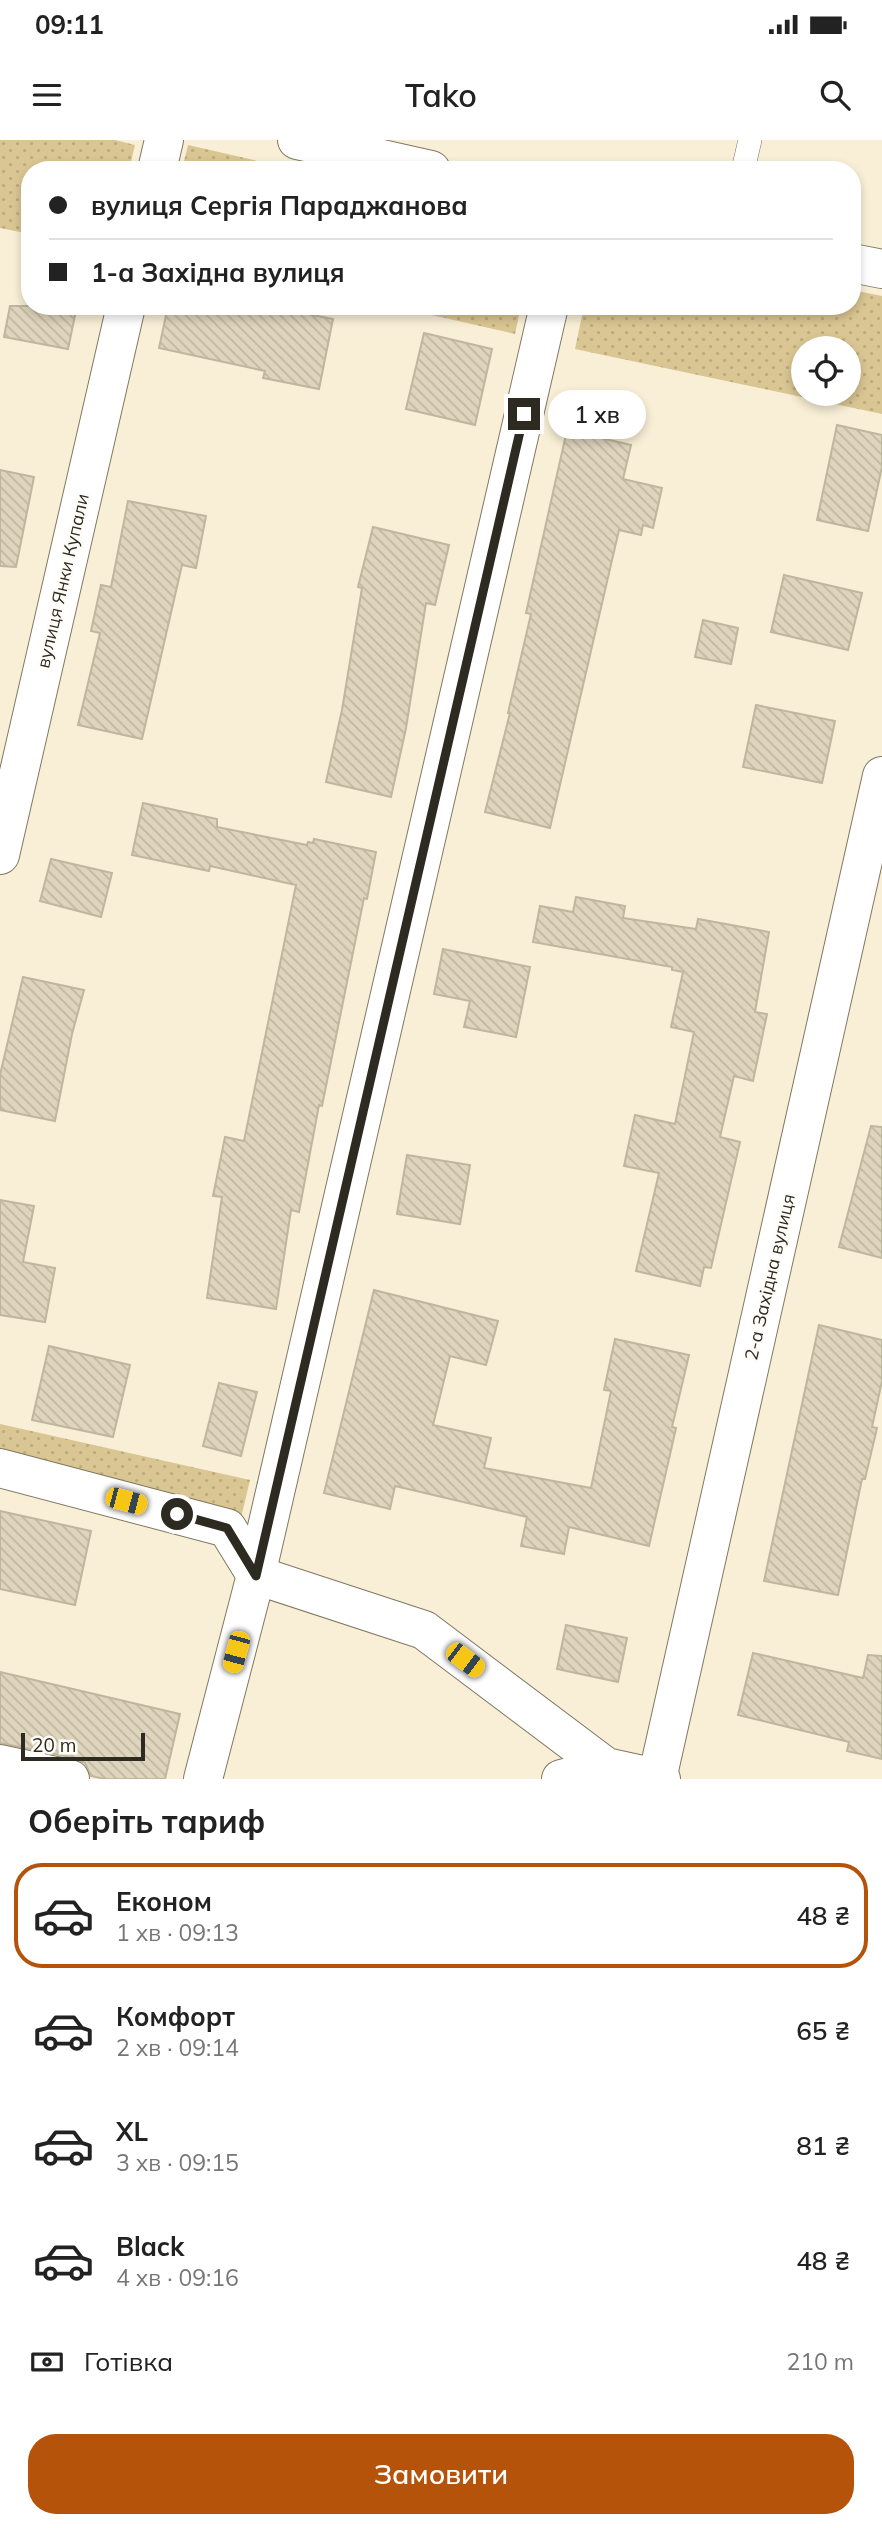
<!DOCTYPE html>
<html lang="uk">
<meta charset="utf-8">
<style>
:root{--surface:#fff;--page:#f2f2f2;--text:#222;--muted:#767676;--line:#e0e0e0;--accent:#b45309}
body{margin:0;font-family:Mulish,sans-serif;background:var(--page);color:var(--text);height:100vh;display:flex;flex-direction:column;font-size:26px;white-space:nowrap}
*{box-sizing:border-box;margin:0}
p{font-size:23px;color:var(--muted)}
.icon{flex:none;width:38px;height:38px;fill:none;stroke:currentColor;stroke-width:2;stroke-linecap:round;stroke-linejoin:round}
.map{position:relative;height:1639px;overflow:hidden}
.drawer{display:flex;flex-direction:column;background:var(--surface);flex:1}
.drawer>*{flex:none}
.guide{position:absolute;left:21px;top:21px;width:840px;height:154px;border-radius:28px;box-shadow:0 4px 10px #0003;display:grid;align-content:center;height:154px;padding:0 28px;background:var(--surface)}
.fabs{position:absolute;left:791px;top:196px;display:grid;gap:14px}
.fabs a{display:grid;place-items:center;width:70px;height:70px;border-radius:50%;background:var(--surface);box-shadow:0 4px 10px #0003;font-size:35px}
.scale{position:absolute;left:21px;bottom:18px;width:124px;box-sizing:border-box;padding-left:7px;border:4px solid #2d2a21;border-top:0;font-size:19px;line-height:24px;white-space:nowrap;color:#2d2a21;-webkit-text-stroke:5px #fefcf7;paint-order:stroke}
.end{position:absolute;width:32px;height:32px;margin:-16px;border:9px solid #2d2a21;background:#fff;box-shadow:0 0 0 4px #fff}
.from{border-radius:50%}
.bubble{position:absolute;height:49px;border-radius:24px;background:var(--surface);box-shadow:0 4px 10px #0003;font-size:23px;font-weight:600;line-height:49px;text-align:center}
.car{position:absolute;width:21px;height:42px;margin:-21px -10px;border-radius:9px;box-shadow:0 0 5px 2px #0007;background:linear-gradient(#f5c518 24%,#345 0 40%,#f5c518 0 76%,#345 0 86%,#f5c518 0)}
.guide b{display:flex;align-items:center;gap:24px;height:66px;font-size:26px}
.guide b+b{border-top:2px solid var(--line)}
.guide i{width:18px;height:18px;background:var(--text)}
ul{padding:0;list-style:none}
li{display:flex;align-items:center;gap:21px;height:105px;margin:0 14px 10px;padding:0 14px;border:4px solid transparent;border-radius:28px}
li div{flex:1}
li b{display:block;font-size:26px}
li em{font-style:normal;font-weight:600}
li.current{border-color:var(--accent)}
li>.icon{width:63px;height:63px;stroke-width:1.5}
h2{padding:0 28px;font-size:32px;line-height:84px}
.pay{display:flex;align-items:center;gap:18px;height:77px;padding:0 28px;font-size:26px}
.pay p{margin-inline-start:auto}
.button{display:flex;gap:14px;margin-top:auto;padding:14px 28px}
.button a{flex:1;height:80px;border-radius:28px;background:var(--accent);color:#fff;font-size:28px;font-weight:600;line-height:80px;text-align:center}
.status{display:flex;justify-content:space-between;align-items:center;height:49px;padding:0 35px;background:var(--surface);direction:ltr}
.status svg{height:19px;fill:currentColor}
header{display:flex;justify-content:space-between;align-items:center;height:91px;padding:0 28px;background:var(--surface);font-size:32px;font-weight:600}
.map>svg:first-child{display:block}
</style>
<div class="status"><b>09:11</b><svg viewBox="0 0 49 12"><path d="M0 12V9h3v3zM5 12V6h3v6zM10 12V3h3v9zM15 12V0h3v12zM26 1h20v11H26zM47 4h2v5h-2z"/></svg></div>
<header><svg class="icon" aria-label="menu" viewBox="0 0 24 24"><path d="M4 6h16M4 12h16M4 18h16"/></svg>Tako<svg class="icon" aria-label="search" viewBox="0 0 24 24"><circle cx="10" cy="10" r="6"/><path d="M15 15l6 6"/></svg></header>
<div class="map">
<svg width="882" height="1639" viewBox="0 0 882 1639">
<defs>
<pattern id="grass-dots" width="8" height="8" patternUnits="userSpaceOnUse" patternTransform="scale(1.75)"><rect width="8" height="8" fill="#dac692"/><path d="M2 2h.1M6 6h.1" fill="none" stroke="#bbaa7e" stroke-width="1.8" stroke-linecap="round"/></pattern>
<pattern id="building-back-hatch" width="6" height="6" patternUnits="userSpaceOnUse" patternTransform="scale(1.75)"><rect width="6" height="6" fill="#dfd5bd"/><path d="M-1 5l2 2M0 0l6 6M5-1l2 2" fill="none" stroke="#c0b7a2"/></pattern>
</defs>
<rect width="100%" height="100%" fill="#f8efd6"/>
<g fill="url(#grass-dots)" fill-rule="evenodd">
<path d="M0 0H115L135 5 129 30H30V94L0 88Z"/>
<path d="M188 5 297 30H182Z"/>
<path d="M852 150 882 156V274L575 209 584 166H852ZM803 208H849V254H803Z"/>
<path d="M392 166H521L515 194Z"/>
<path d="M0 1284 250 1340 240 1382 0 1320Z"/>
</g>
<g fill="url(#building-back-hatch)" stroke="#bfb69e" stroke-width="2">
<path d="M10 166H77L68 209 4 197Z"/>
<path d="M168 166H267L333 179 319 249 263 238 265 231 159 208Z"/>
<path d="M424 193 492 209 475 285 406 269Z"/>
<path d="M837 285 882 295V327L868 391 817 380Z"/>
<path d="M567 290 631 305 623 339 662 348 653 388 643 385 641 395 619 390 550 688 485 672 510 573H508L531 474 526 473Z"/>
<path d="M0 330 34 337 16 427 0 426Z"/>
<path d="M128 361 206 376 196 428 182 425 142 599 78 585 100 493 91 491 101 445 111 447Z"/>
<path d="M373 387 449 405 435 465 426 463 406 588 391 657 326 642 342 570 362 448 358 447Z"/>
<path d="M784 435 862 453 848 510 771 492Z"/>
<path d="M703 480 738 488 731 524 695 517Z"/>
<path d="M756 565 835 581 822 643 743 627Z"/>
<path d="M143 663 217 679V687L307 705 308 702 313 703 314 699 376 712 367 759 364 758 322 966 319 965 299 1072 291 1070 276 1169 207 1158 222 1057 213 1056 225 997 244 1001 296 745 210 726 209 731 132 715Z"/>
<path d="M51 719 112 733 101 777 40 761Z"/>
<path d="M576 757 625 766 623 778 696 789 698 779 769 792 755 872 767 874 753 941 734 936 720 997 740 1002 711 1128 704 1127 700 1146 636 1131 659 1033 624 1026 635 975 675 984 694 892 671 887 683 832 672 830V827L533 802 540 766 573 772Z"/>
<path d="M443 809 530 827 516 897 464 887 470 861 434 854Z"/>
<path d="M23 837 84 850 72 894 55 981 0 970V935Z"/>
<path d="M871 986 882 987V1118L839 1107Z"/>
<path d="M407 1015 470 1025 460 1084 397 1074Z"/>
<path d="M0 1060 34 1066 23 1122 55 1128 45 1182 0 1175Z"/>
<path d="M374 1150 498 1181 486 1225 450 1216 433 1285 491 1298 484 1328 591 1348 611 1251 604 1250 615 1199 689 1215 672 1287 676 1288 669 1319 649 1406 569 1387 564 1414 521 1406 527 1377 395 1346 390 1369 324 1353Z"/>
<path d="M819 1185 882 1200V1241L872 1287 877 1288 865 1339H862L838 1455 764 1441Z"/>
<path d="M49 1206 130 1225 113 1297 32 1280Z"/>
<path d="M219 1243 257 1252 241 1316 203 1306Z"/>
<path d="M0 1371 91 1391 75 1465 0 1449Z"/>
<path d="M566 1485 627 1498 618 1542 557 1529Z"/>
<path d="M753 1513 863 1538 868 1515 882 1516V1619L847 1611 849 1602 738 1575Z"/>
<path d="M0 1532 180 1574 165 1639H105L91 1636 85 1623 75 1618 0 1603Z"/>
</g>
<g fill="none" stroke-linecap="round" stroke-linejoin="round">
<g stroke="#807862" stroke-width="24">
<path id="lane" d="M743 30 750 0"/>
</g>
<g stroke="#807862" stroke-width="40">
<g id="street">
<path d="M297 0 431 30"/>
<path d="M157 30 164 0"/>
<path d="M852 123 882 129"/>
<path d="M0 715 126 166"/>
<path d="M0 1328 227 1388 256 1435 424 1490 606 1627 661 1639"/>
<path d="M0 1624 70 1639"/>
<path d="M203 1639 256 1435 549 166"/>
<path d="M561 1639 606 1627"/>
<path d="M657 1639 882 636"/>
</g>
</g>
<use href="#lane" stroke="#fff" stroke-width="23"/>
<use href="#street" stroke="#fff" stroke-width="38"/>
</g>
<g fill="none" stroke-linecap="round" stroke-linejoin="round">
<path stroke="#2d2a21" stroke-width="9" d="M177 1374 227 1388 256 1436 524 274"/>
</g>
<g text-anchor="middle" stroke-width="5" stroke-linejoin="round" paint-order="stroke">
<g font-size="18" fill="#2d2a21" stroke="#fefcf7">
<text transform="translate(63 441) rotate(-77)" y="6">вулиця Янки Купали</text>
<text transform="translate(770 1137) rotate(-77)" y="6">2-а Західна вулиця</text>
</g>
</g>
</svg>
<div class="fabs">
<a><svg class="icon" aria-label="locate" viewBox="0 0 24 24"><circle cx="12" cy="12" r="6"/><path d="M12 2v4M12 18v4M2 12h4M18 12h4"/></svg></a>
</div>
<div class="scale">20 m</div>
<i class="end from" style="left:177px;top:1374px"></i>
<i class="end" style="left:524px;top:274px"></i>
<div class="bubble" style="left:548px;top:250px;width:98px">1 хв</div>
<i class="car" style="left:126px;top:1361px;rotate:105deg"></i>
<i class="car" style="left:236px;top:1512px;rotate:195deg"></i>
<i class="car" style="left:465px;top:1520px;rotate:127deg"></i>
<div class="guide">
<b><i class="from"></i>вулиця Сергія Параджанова</b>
<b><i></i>1-а Західна вулиця</b>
</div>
</div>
<section class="drawer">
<h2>Оберіть тариф</h2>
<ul>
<li class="current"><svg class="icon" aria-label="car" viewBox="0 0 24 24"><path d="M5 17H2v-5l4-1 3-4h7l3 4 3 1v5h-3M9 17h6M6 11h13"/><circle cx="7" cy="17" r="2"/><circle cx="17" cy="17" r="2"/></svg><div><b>Економ</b><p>1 хв · 09:13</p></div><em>48 ₴</em></li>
<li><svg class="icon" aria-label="car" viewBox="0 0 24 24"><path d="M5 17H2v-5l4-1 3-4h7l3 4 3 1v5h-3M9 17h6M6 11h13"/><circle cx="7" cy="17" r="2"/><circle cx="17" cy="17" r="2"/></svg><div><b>Комфорт</b><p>2 хв · 09:14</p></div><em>65 ₴</em></li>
<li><svg class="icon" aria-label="car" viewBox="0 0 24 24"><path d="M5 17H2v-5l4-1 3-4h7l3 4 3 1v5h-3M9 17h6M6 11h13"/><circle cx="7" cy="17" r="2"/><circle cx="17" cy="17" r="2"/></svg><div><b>XL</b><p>3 хв · 09:15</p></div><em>81 ₴</em></li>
<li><svg class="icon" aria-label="car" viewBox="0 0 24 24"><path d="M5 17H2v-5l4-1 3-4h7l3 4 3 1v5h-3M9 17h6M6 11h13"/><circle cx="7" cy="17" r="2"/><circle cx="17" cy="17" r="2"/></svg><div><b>Black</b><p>4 хв · 09:16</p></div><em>48 ₴</em></li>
</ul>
<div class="pay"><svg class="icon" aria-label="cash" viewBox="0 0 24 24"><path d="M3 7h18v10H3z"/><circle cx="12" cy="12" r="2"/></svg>Готівка<p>210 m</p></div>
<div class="button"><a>Замовити</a></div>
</section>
